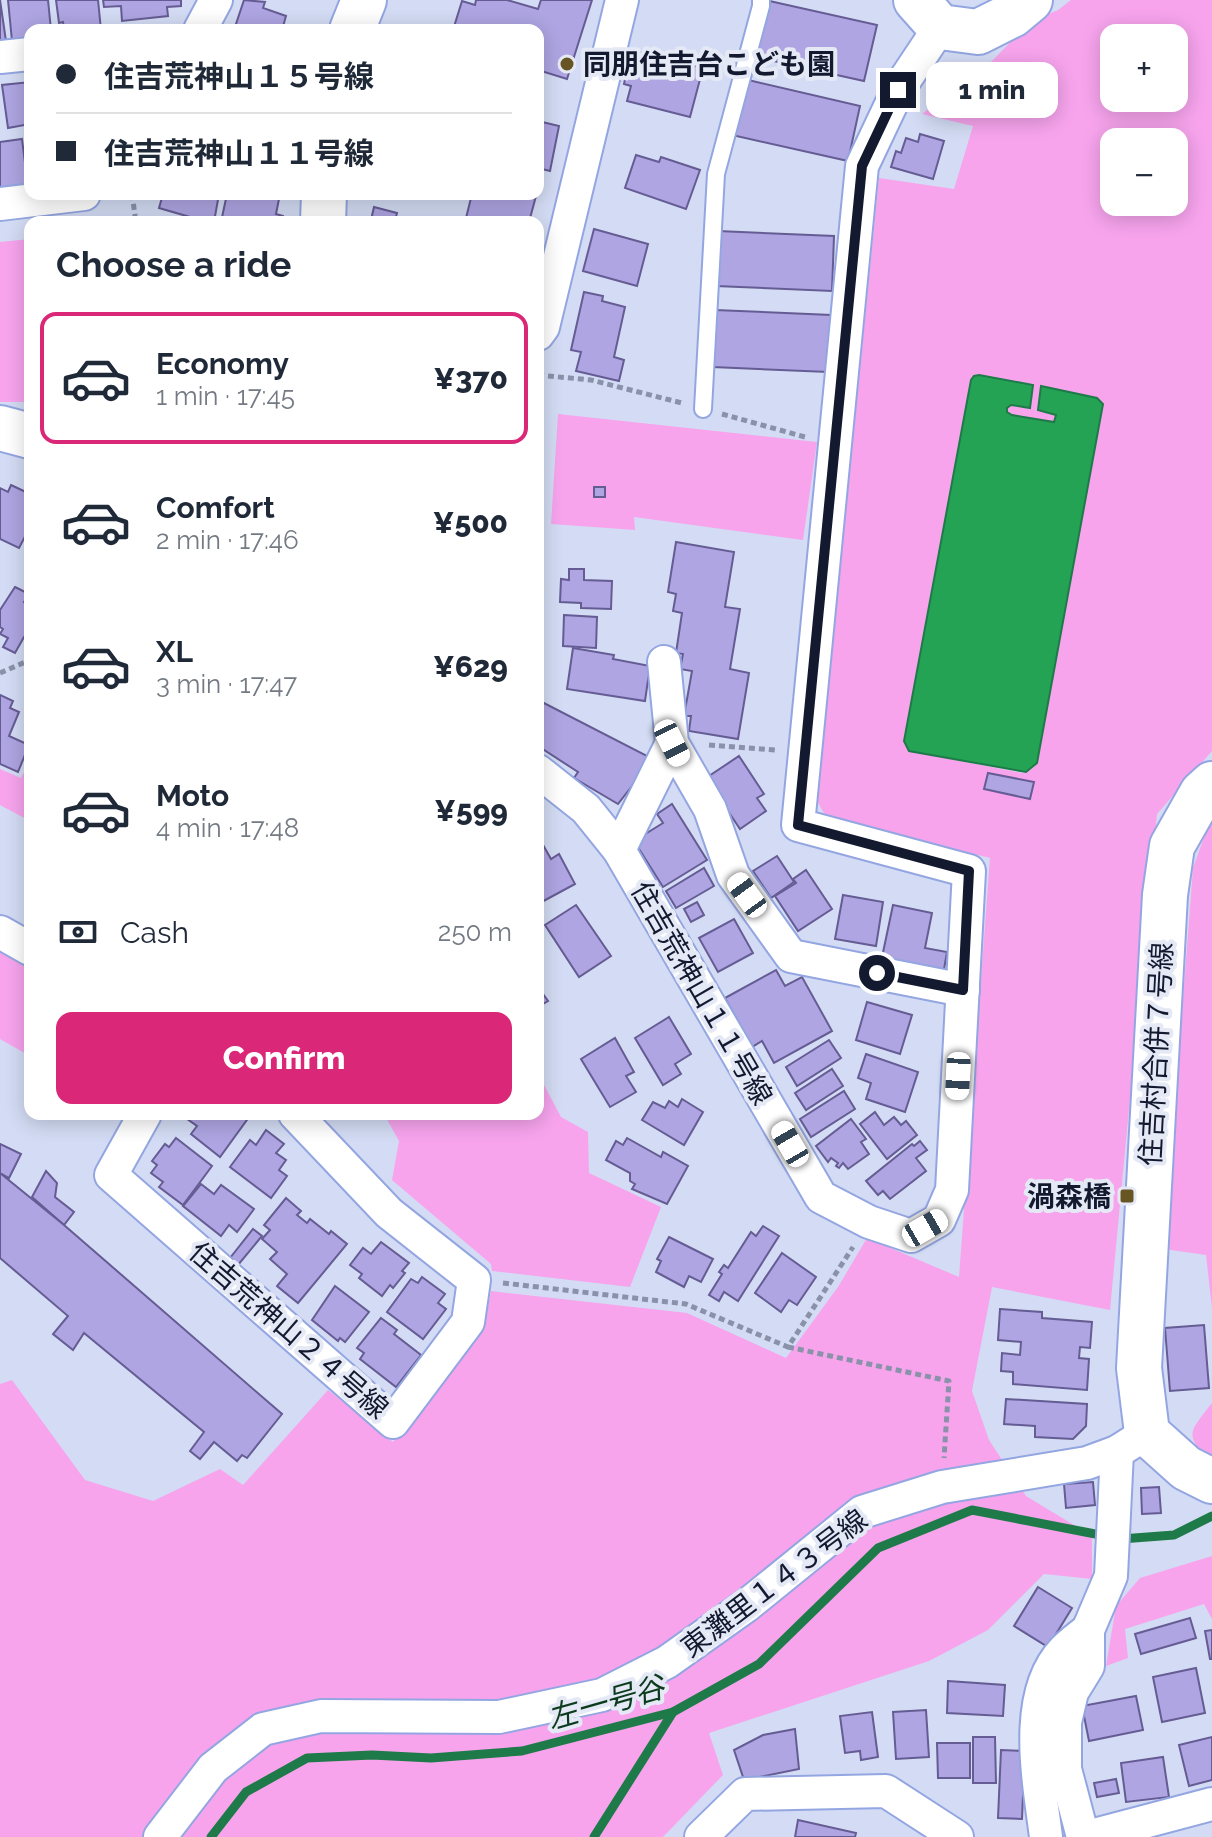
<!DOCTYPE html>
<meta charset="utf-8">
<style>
:root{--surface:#fff;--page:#f6f6f7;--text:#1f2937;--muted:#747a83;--line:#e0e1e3;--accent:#db2777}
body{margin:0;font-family:Raleway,"Noto Sans JP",sans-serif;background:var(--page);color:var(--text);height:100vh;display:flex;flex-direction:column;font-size:30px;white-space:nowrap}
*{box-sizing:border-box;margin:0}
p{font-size:26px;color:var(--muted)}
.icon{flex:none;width:44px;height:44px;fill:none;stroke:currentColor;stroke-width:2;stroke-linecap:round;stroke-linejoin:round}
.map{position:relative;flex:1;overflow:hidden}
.details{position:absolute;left:24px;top:216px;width:520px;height:904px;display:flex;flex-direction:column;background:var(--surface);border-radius:16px;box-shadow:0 4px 20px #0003}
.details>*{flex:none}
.hud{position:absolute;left:24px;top:24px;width:520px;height:176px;border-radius:16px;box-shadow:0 4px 20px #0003;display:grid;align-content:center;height:176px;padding:0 32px;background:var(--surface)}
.controls{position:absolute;left:1100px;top:24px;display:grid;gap:16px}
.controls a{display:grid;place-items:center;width:88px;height:88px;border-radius:16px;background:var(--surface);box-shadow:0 4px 20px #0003;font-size:40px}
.end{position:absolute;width:36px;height:36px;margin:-18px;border:10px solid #13192f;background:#fff;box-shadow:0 0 0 4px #fff}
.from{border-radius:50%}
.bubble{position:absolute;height:56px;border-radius:16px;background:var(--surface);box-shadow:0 4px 20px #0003;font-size:26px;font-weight:800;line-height:56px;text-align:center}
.car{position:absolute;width:24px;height:48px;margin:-24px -12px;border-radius:10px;box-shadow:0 0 6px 2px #0007;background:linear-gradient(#fff 24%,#345 0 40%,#fff 0 76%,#345 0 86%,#fff 0)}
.hud b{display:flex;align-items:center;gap:28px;height:76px;font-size:30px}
.hud b+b{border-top:2px solid var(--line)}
.hud i{width:20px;height:20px;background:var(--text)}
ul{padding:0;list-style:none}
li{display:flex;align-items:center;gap:24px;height:132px;margin:0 16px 12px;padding:0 16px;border:4px solid transparent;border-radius:16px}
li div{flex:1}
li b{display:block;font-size:30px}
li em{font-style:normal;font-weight:800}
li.active{border-color:var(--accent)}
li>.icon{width:72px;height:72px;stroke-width:1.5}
h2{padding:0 32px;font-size:36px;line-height:96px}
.pay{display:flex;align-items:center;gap:20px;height:88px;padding:0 32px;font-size:30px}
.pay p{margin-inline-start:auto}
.cta{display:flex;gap:16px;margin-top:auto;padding:16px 32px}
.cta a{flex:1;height:92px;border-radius:16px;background:var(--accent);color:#fff;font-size:32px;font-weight:800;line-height:92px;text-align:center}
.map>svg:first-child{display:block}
</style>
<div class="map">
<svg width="1212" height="1837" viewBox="0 0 1212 1837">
<rect width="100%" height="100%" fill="#d3dcf4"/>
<g fill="#f7a4ed" fill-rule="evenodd">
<path d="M1071 0H1212V751L1157 814 1110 1310 992 1287 972 1391 989 1440 1026 1496 1092 1536V1579L1044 1574 988 1630 929 1661 709 1733 723 1775 663 1837H0V1384L12 1380 85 1480 153 1501 220 1469 243 1485 328 1390 393 1442 484 1327 491 1291 687 1313 786 1358 838 1287 867 1238 959 1277 990 858 826 817 817 801 879 178 954 189 973 126 922 114 990 63 1030 22 1058 10ZM1114 38H1174V98H1114ZM1114 142H1174V202H1114ZM971 380 1011 405 1007 408V412L1012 415 1049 423 1054 422 1057 415 1050 412 1103 404 1037 763 1033 768 1022 773 909 751 904 741Z"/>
<path d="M30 239V402H0V242Z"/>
<path d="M558 414 817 442 803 540 634 517 635 530 551 524Z"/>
<path d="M30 760V821L0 805V769L21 778Z"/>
<path d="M1212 824V1308L1206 1255 1164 1249 1193 868 1207 829Z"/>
<path d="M0 951 30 968V1056L0 1039Z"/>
<path d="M538 1079 542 1081 561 1117 588 1132 589 1173 661 1207 630 1287 492 1271 491 1264 392 1180 399 1141 384 1114H538Z"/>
<path d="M1212 1403V1466C1186 1433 1186 1436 1212 1403Z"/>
<path d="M1212 1556V1619L1204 1604 1125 1629 1128 1658 1106 1666 1116 1606 1140 1578Z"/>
</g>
<path fill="#24a354" stroke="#1f7a49" stroke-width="2" d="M979 375 1033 385 1030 408 1011 405 1007 408V412L1012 415 1054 422 1056 415 1038 410 1041 386 1097 398 1103 404 1037 763 1026 772 909 751 904 741 971 380 974 376Z"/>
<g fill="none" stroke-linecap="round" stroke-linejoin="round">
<g stroke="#1f7a49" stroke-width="9">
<path d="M211 1837 246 1792 307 1758 372 1755 431 1758 522 1751 673 1712 759 1664 878 1548 972 1510 1121 1539 1174 1535 1212 1516"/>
<path d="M594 1837 673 1712"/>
</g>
</g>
<g fill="#aea5e2" stroke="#665c94" stroke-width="2">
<path d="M0 0 6 41 0 42Z"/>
<path d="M8 0H48L51 30H30V39L12 41Z"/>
<path d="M56 0H98L101 30H64L63 22 59 23Z"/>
<path d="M103 0H181V6L167 7 168 16 122 21 121 6 104 7Z"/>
<path d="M244 0 265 2 263 8 286 16 282 30H234Z"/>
<path d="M476 0H507L538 9 541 0H592L567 79 538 70V30H453L462 1 475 5Z"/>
<path d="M765 0 877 25 864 81 751 56Z"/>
<path d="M639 52 703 68 690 117 627 101 631 86 624 84 628 65 635 67Z"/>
<path d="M744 79 860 106 848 161 732 135Z"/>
<path d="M30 82V124L8 128 2 85Z"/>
<path d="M538 121 559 126 550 171 538 168Z"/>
<path d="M920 134 944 141 933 179 891 167 896 151 901 153 906 138 918 142Z"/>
<path d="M22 139 28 187 0 191V142Z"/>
<path d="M636 155 659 162 661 157 700 170 686 209 625 188Z"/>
<path d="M163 194H219L214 222H189L190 217 159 208Z"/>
<path d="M227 194H280L276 214 283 216 282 222H221Z"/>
<path d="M472 194H526L536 196 529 222H465Z"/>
<path d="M374 207 397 213 395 221 398 222H364L365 219 371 220Z"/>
<path d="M594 229 648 244 637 286 583 271Z"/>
<path d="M718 231 834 236 832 291 716 286Z"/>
<path d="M584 292 603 296 602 301 625 307 614 357 624 360 619 381 576 371 581 352 571 350Z"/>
<path d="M715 310 831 315 828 372 713 367Z"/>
<path d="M11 485 30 494V527L19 548 0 539V488L8 492Z"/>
<rect x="594" y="487" width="11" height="10"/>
<path d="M676 542 734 552 725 607 740 609 730 669 749 673 738 739 689 731 691 716H684L692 671 680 669 683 654 676 653 682 613 673 611 676 594 668 592Z"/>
<path d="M569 569H584V580L612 581 611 609 581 608V603L560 602 561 579 569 580Z"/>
<path d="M15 587 29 594 24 602 30 605V639L24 637 15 653 3 647 8 638 0 634 3 629 0 627V610Z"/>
<path d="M564 615 597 617 596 648 563 646Z"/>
<path d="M573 648 614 655 613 659 650 666 645 701 567 689Z"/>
<path d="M0 695 13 701 10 708 19 712 9 736 29 745 18 772 0 764Z"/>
<path d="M538 700 653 759 618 804 574 778 578 772 538 746Z"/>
<path d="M739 756 764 794 757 798 766 811 740 829 706 778Z"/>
<path d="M988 773 1034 782 1030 799 984 789Z"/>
<path d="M672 804 707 860 663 887 634 841 663 823 657 814Z"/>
<path d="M538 836 551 859 559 854 575 884 538 904Z"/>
<path d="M777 856 794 882 771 898 753 871Z"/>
<path d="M704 868 714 886 676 908 666 891Z"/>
<path d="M806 870 832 909 798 931 775 896 796 883 793 879Z"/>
<path d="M843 895 883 902 876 946 835 939Z"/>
<path d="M697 902 704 915 691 922 684 909Z"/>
<path d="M576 905 611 956 579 977 545 925Z"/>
<path d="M893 905 932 913 925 948 947 952 943 975 881 962Z"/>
<path d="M734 919 753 953 718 972 699 938Z"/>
<path d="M776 970 785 986 802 977 832 1031 774 1063 762 1041 752 1047 725 998Z"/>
<path d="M538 987 548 1001 538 1007Z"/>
<path d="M867 1002 912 1015 900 1054 856 1040Z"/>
<path d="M669 1017 691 1054 675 1064 681 1074 663 1085 635 1038Z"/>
<path d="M615 1038 634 1072 626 1076 636 1092 610 1107 581 1059Z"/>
<path d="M829 1040 841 1058 797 1086 786 1067Z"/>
<path d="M866 1054 918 1072 905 1112 866 1099 871 1083 858 1078Z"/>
<path d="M832 1069 843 1086 806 1110 795 1093Z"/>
<path d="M844 1091 855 1109 811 1137 800 1119Z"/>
<path d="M682 1099 703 1112 684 1145 642 1120 653 1102 665 1108 669 1101 678 1107Z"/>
<path d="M875 1112 884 1125 894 1117 901 1125 906 1121 917 1135 887 1159 860 1124Z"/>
<path d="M185 1114H246L249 1117 220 1157 191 1134 197 1126 183 1116Z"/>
<path d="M851 1119 866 1139 861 1142 869 1154 848 1169 843 1163 839 1168 836 1166 838 1163 831 1158 828 1162 816 1146Z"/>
<path d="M266 1130 284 1144 276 1153 286 1160 279 1170 287 1176 271 1198 230 1167 250 1140 256 1145Z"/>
<path d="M176 1138 212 1166 183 1205 159 1187 163 1182 151 1173 157 1165 152 1161 165 1144 169 1147Z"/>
<path d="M627 1138 661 1157 663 1152 688 1166 667 1204 632 1189 635 1184 630 1181V1173L606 1160 616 1141 623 1145Z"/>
<path d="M920 1141 927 1150 916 1158 926 1171 890 1199 883 1191 878 1195 866 1181 912 1144 914 1146Z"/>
<path d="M0 1144 21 1154 9 1178 0 1173Z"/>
<path d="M46 1171 57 1183 55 1197 74 1212 64 1225 32 1197Z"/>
<path d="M0 1173 64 1225 282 1414 247 1458 242 1455 237 1461 214 1442 200 1459 190 1451 204 1432 84 1333 73 1350 53 1334 68 1316 0 1258Z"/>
<path d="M201 1184 214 1194 221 1185 254 1209 237 1232 229 1225 221 1236 183 1206Z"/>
<path d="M286 1198 301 1211 297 1215 307 1223 310 1219 329 1234 331 1231 347 1244 298 1303 277 1286 287 1274 270 1259 277 1252 262 1239 270 1230 264 1225Z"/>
<path d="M763 1226 779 1236 738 1301 724 1292 719 1301 709 1295 722 1274 719 1272 724 1265 728 1268 751 1232 756 1236Z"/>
<path d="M253 1229 262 1236 238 1265 230 1258Z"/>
<path d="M669 1237 713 1259 701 1282 689 1276 684 1287 656 1272 661 1261 657 1259Z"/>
<path d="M381 1242 409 1263 402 1271 405 1273 393 1288 390 1285 382 1296 359 1278 362 1274 350 1265 363 1248 371 1254Z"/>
<path d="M782 1253 816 1277 797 1305 789 1300 781 1312 755 1293Z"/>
<path d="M422 1277 445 1294 438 1303 446 1309 423 1339 387 1312 411 1279 418 1283Z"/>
<path d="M335 1286 369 1312 345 1342 340 1338 338 1341 312 1320Z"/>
<path d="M1000 1309 1042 1312V1318L1092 1322 1090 1348 1080 1347 1079 1358 1089 1359 1087 1390 1013 1384V1372L1001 1371 1002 1353 1020 1355 1021 1342 998 1340Z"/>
<path d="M381 1318 397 1330 394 1334 421 1355 396 1387 360 1359 364 1353 357 1348Z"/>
<path d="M1204 1325 1209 1388 1170 1391 1165 1328Z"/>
<path d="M1006 1399 1087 1404 1086 1426 1073 1439 1035 1437V1426L1004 1424Z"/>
<path d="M1093 1482 1095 1505 1066 1508 1064 1484Z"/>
<path d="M1159 1487 1161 1513 1142 1514 1141 1488Z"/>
<path d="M1038 1587 1072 1608 1048 1647 1014 1626Z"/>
<path d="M1190 1618 1196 1638 1141 1654 1135 1634Z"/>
<path d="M1212 1630V1659H1210L1205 1631Z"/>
<path d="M1196 1668 1205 1713 1162 1722 1153 1677Z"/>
<path d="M948 1681 1005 1685 1003 1716 947 1713Z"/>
<path d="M1136 1696 1143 1730 1089 1741 1082 1706Z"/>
<path d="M926 1710 929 1757 896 1759 893 1712Z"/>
<path d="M872 1712 878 1757 861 1760 860 1751 845 1753 840 1716Z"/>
<path d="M795 1729 799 1769 744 1780 734 1750 763 1735Z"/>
<path d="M973 1737H995L996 1783H973Z"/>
<path d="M1212 1737V1780L1189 1786 1179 1745Z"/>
<path d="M937 1743H970V1778H938Z"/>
<path d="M1001 1750 1025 1751 1022 1819 998 1818Z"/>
<path d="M1163 1757 1169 1797 1126 1802 1121 1763Z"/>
<path d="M1116 1779 1119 1793 1097 1797 1094 1783Z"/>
<path d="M798 1820 856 1833 855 1837H795Z"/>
</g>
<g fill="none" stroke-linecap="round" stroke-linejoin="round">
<g stroke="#94a6e1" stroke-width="20">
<path id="lane" d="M703 409 716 174 761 6V0"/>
</g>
<g stroke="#94a6e1" stroke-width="36">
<g id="street">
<path d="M200 30 216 0"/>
<path d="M0 57 30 54"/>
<path d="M0 204 84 194"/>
<path d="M538 334 543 327 622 0"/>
<path d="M664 662 672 743 710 809 733 875 791 956 963 990"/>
<path d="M538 771 586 809 619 850 821 1197 869 1222 911 1236 939 1220 952 1190 969 871 798 825 862 166 898 90 940 27"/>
<path d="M619 850 672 743"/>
<path d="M0 932 30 949"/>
<path d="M145 1114 111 1175 393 1422 468 1322 474 1280 389 1213 295 1114"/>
<path d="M160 1837 213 1768 263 1729 321 1716 499 1717 602 1695 667 1662 746 1606 862 1512 942 1487 1087 1463 1117 1452 1147 1433"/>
<path d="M701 1837 745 1794 886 1791 957 1837"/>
<path d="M1046 1837C1039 1781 1021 1695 1064 1650 1072 1642 1080 1636 1088 1630"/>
<path d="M1083 1837 1065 1769V1722L1072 1692 1088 1666V1630L1111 1576 1117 1452"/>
<path d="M1087 1837 1212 1804"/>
</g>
</g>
<g stroke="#94a6e1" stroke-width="48">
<g id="secondary">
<path d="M916 0 940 27 978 32 1012 15 1030 0"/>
<path d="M352 30 364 0"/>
<path d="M323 222 324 194"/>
<path d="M0 428 30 436"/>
<path d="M1212 784 1202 793 1172 846 1165 895 1139 1368 1147 1433 1186 1468 1212 1481"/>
</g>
</g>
<g stroke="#8a92a9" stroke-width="5" stroke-dasharray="6 4" stroke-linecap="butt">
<path d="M132 194 135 215 134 222"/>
<path d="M538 375 591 380 682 403"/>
<path d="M722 414 805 437"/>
<path d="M0 673 30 660"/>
<path d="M709 745 775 750"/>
<path d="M503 1283 686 1304 788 1347 853 1247"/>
<path d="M788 1347 949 1381 944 1458"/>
</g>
<use href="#lane" stroke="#fff" stroke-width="16"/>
<use href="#street" stroke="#fff" stroke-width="32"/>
<use href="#secondary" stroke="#fff" stroke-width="44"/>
</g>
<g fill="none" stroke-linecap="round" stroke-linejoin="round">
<path stroke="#13192f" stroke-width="10" d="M877 973 963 990 969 871 798 825 862 166 898 90"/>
</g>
<g fill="#675624" stroke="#e5e9f6" stroke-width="3">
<circle cx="567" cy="64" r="8"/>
<rect x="1119" y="1188" width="16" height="16" rx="4"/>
</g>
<g text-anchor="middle" stroke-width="8" stroke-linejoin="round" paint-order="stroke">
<g font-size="28" font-weight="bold" fill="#13192f" stroke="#e5e9f6" text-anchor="start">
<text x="583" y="74">同朋住吉台こども園</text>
<text x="1111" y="1206" text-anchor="end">渦森橋</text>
</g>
<g font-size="28" fill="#13192f" stroke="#e5e9f6">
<text transform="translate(702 993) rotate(60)" y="10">住吉荒神山１１号線</text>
<text transform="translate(1156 1054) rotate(-87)" y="10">住吉村合併７号線</text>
<text transform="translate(289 1330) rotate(41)" y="10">住吉荒神山２４号線</text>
<text transform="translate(774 1583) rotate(-37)" y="10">東灘里１４３号線</text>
</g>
<g font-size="30" font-style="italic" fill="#0b3b1c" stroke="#e5e9f6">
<text transform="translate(606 1703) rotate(-16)" y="10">左一号谷</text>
</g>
</g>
</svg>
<div class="controls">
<a>+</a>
<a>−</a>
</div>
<i class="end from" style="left:877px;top:973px"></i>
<i class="end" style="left:898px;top:90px"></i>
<div class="bubble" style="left:926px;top:62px;width:132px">1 min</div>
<i class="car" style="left:672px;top:743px;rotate:154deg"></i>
<i class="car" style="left:747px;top:895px;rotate:324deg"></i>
<i class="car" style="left:958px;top:1076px;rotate:183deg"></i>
<i class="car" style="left:790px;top:1144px;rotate:330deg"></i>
<i class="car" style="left:925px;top:1228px;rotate:60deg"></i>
<div class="hud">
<b><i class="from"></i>住吉荒神山１５号線</b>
<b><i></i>住吉荒神山１１号線</b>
</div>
<section class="details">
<h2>Choose a ride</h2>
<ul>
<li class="active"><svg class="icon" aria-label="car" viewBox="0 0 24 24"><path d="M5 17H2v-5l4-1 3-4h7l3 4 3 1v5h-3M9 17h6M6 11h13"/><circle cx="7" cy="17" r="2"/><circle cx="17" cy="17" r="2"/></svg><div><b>Economy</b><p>1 min · 17:45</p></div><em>¥370</em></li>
<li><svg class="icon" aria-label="car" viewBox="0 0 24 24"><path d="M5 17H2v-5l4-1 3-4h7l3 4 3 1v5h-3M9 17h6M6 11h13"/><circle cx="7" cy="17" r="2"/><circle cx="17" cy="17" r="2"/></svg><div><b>Comfort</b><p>2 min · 17:46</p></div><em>¥500</em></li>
<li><svg class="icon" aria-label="car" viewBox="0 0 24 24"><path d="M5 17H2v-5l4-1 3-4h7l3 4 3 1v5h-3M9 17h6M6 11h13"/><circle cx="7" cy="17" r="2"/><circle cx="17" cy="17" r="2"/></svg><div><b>XL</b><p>3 min · 17:47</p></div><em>¥629</em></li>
<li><svg class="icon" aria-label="car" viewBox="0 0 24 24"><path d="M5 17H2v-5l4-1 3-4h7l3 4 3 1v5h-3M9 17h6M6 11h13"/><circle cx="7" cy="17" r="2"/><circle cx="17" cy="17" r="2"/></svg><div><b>Moto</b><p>4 min · 17:48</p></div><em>¥599</em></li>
</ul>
<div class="pay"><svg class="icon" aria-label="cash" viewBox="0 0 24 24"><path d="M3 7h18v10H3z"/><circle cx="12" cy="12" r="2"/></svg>Cash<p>250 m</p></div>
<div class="cta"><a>Confirm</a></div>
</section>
</div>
